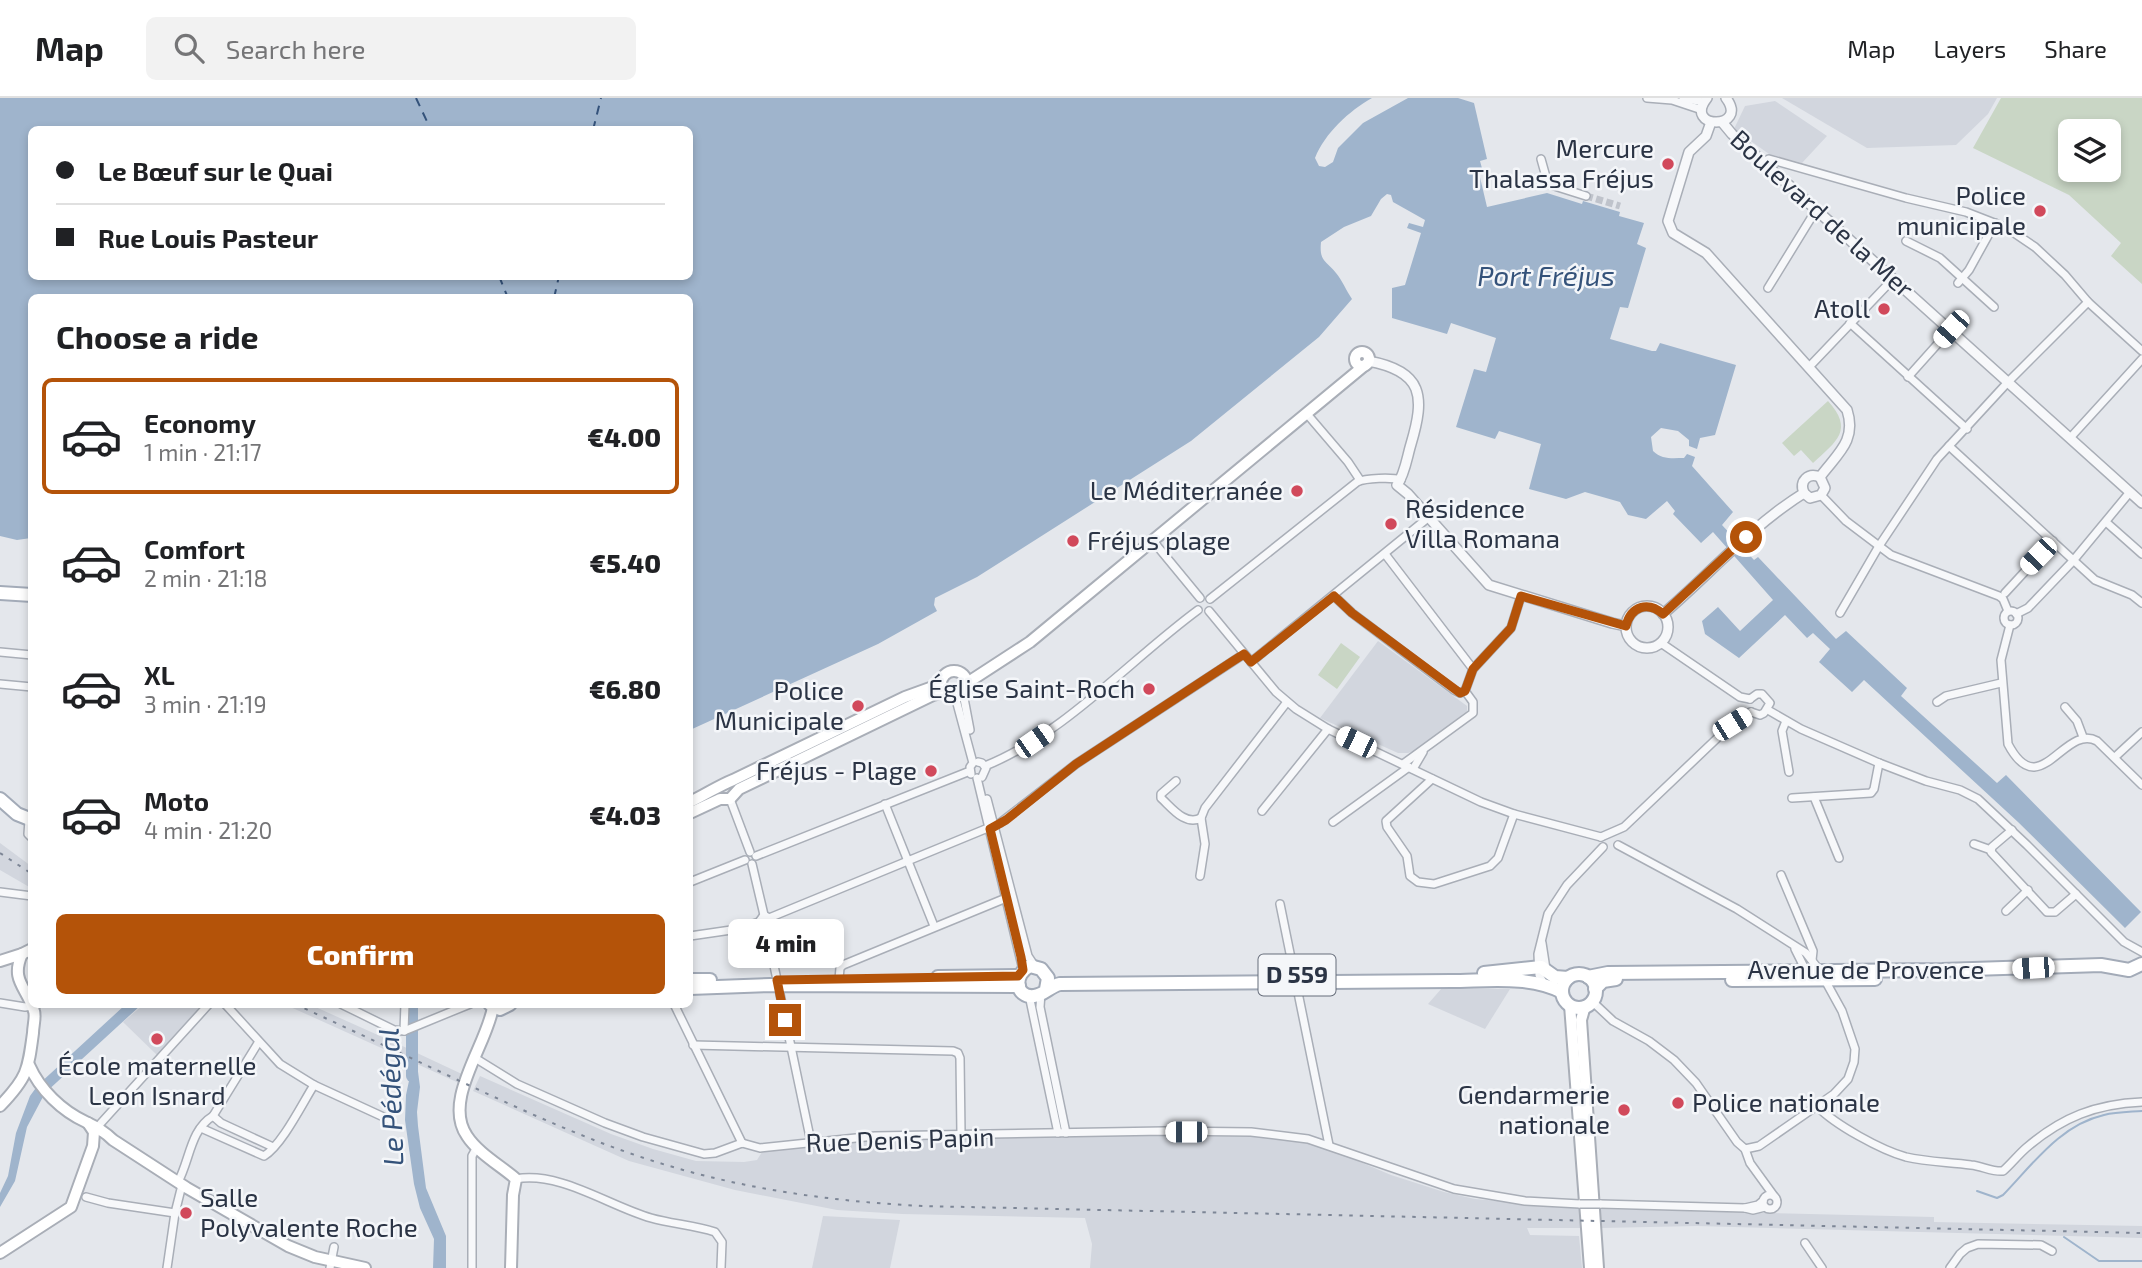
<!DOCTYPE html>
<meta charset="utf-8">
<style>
:root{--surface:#fff;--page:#f2f2f2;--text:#202124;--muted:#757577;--line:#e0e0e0;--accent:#b45309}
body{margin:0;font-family:"Exo 2",sans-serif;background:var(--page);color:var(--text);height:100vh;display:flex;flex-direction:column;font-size:26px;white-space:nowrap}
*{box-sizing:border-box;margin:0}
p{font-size:23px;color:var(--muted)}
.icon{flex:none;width:38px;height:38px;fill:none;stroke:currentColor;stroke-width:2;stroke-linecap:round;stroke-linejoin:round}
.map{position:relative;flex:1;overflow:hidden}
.details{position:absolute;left:28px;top:196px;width:665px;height:714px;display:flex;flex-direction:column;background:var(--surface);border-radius:10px;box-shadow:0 4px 10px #0003}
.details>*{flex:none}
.guide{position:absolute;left:28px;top:28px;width:665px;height:154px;border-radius:10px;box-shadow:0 4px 10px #0003;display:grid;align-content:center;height:154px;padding:0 28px;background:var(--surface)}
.tools{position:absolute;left:2058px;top:21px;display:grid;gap:14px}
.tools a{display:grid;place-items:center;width:63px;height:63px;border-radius:10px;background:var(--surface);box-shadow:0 4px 10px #0003;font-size:35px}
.end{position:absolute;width:32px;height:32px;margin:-16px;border:9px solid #b45309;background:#fff;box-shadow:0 0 0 4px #fff}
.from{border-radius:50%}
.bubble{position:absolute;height:49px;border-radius:10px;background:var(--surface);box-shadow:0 4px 10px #0003;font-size:23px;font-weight:800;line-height:49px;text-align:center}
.car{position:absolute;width:21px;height:42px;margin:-21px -10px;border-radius:9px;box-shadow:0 0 5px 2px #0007;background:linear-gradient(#fff 24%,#345 0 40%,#fff 0 76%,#345 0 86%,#fff 0)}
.guide b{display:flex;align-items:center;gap:24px;height:66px;font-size:26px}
.guide b+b{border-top:2px solid var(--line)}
.guide i{width:18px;height:18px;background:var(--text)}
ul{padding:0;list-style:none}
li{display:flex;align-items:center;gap:21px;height:116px;margin:0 14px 10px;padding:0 14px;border:4px solid transparent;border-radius:10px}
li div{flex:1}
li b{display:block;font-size:26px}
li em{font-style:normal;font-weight:800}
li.active{border-color:var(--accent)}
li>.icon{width:63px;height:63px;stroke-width:1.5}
h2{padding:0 28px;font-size:32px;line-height:84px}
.action{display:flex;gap:14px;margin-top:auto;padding:14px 28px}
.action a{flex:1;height:80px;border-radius:10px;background:var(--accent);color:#fff;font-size:28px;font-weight:800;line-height:80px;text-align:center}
header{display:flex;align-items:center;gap:42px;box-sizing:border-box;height:98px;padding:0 35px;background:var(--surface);border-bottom:2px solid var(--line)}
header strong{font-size:33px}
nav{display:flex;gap:38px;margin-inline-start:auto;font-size:24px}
.search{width:490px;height:63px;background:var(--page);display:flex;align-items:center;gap:18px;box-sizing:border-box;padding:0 24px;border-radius:10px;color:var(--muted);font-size:26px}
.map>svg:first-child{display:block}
</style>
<header>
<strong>Map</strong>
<div class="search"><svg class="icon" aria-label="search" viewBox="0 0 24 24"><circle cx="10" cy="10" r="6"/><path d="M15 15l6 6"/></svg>Search here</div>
<nav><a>Map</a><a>Layers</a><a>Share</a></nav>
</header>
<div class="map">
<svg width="2142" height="1170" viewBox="0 0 2142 1170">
<rect width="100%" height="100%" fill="#e4e7ec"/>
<g fill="#d2d6de">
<path d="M1782 0H1997L1988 16 1956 47 1867 50Z"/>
<path d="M1775 3 1827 38 1802 65 1769 56 1734 31 1745 8Z"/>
<path d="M1378 543 1467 608V613L1417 652 1408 655H1398L1320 620Z"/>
<path d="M0 745 31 768V790L0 772Z"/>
<path d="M1442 890 1510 891 1485 931 1428 906Z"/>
<path d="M143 907H204L202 911 158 958 123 924Z"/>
<path d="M286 907H311L409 951 408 962Z"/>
<path d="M417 955 464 977 461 986 417 966Z"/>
<path d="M480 978 611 1036 653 1051 696 1063 744 1064 757 1062 762 1054 866 1043 1130 1037 1261 1039 1308 1044 1332 1052 1391 1077 1444 1094 1475 1101 1580 1110 1581 1130H1527L1530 1137 1579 1138 1582 1170H1090L1092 1146 1085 1120 902 1116 837 1112 735 1092 629 1063 473 993Z"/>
<path d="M1600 1111 1934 1119V1124L2142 1128V1140L1697 1128 1602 1130Z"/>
<path d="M823 1118 900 1122 890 1170H812Z"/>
</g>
<g fill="#c9d6c5" fill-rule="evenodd">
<path d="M2001 0H2142V186L2111 158 2121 145 2069 97 1973 50ZM2070 33H2109V72H2070Z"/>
<path d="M1828 303C1854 332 1837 343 1813 365L1801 352 1794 358 1782 345Z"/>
<path d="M1341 545 1360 559 1337 591 1318 577Z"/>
</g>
<g fill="#9fb4cc" fill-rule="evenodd">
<path d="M0 0H1372C1349 13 1325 35 1315 60L1319 68 1325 69 1333 64 1338 50 1363 25 1408 0H1458L1474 5 1487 61 1480 63 1483 74 1479 75 1487 109 1547 95 1582 106 1583 103 1620 114 1619 118 1644 125 1637 146 1646 150 1628 210 1620 209 1610 241 1652 253H1656L1660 245 1736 267 1715 337 1700 340 1697 351 1689 348V342L1678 333 1661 330 1651 339 1653 353C1662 362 1673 360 1684 360L1687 356 1695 359 1692 368 1733 414 1722 427 1754 462 1758 459 1836 541 1846 533 1907 590 1901 598 1997 685 2006 677 2141 814 2125 830 2018 724 1864 582 1852 594 1819 564 1830 551 1813 535 1807 540 1785 517 1739 560 1705 536 1702 523 1718 509 1740 533 1773 502 1713 434 1701 445 1673 416 1675 413 1667 403 1646 421 1628 417 1620 404 1585 394 1566 401 1529 391 1541 346 1499 333 1495 341 1456 329 1474 271 1486 274 1496 240 1451 225 1447 236 1392 220V190L1405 187 1421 135 1407 130 1409 125 1423 129 1425 122 1393 104 1391 97 1387 96 1381 101 1371 118 1344 129 1321 144C1319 164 1326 162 1336 175 1342 182 1346 192 1352 201L1319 239 1191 343 977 479 935 500 934 507 937 513 878 546 690 632V200H32L31 440 17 442 0 438ZM32 32H690V178H32Z"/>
<path d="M125 907H141L45 995 27 1029 15 1083 0 1109V1095L8 1078 16 1035 30 998 38 987Z"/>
<path d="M408 962 417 966 420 989 417 1014 418 1028 426 1090 446 1138V1170H433L434 1141 420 1110 414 1086 405 1022 406 997 410 978Z"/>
</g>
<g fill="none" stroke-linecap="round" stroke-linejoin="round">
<g stroke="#9fb4cc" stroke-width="2">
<path d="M1977 1093 1997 1100 2003 1097C2033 1066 2060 1027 2104 1017 2116 1014 2129 1014 2142 1013"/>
<path d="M2064 1139 2099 1163H2142"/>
</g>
<path stroke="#9fb4cc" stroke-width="12" d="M412 906V978"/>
<g stroke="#34527a" stroke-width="2" stroke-dasharray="9 7" stroke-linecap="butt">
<path d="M416 0 431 32"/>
<path d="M593 32 601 0"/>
<path d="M499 178 508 200"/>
<path d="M554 200 559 178"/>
</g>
<path stroke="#bfc3cb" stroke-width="7" stroke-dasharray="7 3.5" stroke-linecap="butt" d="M1586 98 1620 108"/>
<g stroke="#a9aeb7" stroke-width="10">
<g id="minor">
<path d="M1647 0 1672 2 1702 12"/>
<path d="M1683 0 1703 4"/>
<path d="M1541 61 1548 86 1586 98"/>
<path d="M1763 64 1769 61 1906 100 1966 114 2007 130 2035 149 2065 177 2088 204 2142 253"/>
<path d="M1906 143 1940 160 1994 209"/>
<path d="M1958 185 1969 172 1995 125"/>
<path d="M1768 190 1816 112"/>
<path d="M1850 225 1967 331"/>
<path d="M1809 269 1893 181"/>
<path d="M1908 279 1951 231"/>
<path d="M1307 316 1348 364 1360 382"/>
<path d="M2070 340 2142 261"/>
<path d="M1949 348 2095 482 2132 497 2142 505"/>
<path d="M1821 397 1846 423 1891 457 1999 498 2003 501 2008 513"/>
<path d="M2106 424 2142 456"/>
<path d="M1153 443 1200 500"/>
<path d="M1385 456 1473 571"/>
<path d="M2005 495 2053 443"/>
<path d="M1334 498 1352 515 1454 592 1460 595 1465 593 1473 604V615L1403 666"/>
<path d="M1210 501 1357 384C1366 380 1392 379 1401 382"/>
<path d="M1209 513 1276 594 1296 611 1328 631 1481 704 1514 716 1601 739"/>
<circle cx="2011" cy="520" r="7"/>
<path d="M1840 515 1879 448 1937 361 2008 284 2088 204"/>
<path d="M2016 516 2028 510 2072 464 2130 394"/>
<path d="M2010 527 2001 562 2008 646C2040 707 2064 625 2097 643L2142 687"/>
<path d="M1661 545 1740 599 1750 601"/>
<path d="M0 554 32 557"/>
<path d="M1251 564 1429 419"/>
<path d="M0 586 32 589"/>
<path d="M1465 593 1473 571 1511 530 1521 498"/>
<path d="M963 595 970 632"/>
<path d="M955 598 973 665 970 669 971 676"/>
<path d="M1750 601 1757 596H1762L1770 605 1764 615 1760 617 1751 614"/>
<path d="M1937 604 1946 598 2001 585"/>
<path d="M2065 609 2077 623 2083 639"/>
<path d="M1768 612 1801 631 1879 665 1926 683 1960 692 1978 701 2027 747 2124 844 2142 854"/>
<path d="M1786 623 1782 633 1789 674"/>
<path d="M2115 659 2142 634"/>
<path d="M978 664 982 665 986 670 982 679"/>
<path d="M985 668C1063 637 1130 562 1198 512"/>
<path d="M1413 671 1423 654"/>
<path d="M977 680 1023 872"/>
<path d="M1432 681 1386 723 1387 729 1407 758 1410 778 1418 784 1434 786 1490 768 1498 760 1514 716"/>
<path d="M1176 683 1161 696V700C1172 710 1185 728 1201 720"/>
<path d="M1814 699 1839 760"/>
<path d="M1792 700 1871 695 1874 691 1879 665"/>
<path d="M730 701 750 754"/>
<path d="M987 701 1028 858 1034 867"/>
<path d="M885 706 934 828"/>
<path d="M1262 713 1328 631"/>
<path d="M29 722 28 736 32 740"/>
<path d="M1333 724 1409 669"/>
<path d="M2012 732 1992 749 1991 754 2047 814H2055L2076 796"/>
<path d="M1601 739 1624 729 1732 626 1751 614"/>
<path d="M1974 746 1991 752"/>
<path d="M1618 747 1737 811 1806 855 1820 873 1842 913 1855 951 1854 964 1848 981 1834 996 1759 1048 1745 1051"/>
<path d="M756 758 970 673"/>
<path d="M752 766 764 817"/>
<path d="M1781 777 1813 853 1812 862"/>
<path d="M1200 778 1205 746 1201 720 1205 710 1287 604"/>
<path d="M690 784 745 762"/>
<path d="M0 794 32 798"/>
<path d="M1280 806 1329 1047"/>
<path d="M2006 813 2028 792"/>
<path d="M769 820 1000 725 1076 666 1244 556"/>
<path d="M768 827 764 830 759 828V824L764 817 769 820 768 839 811 1044"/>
<path d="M690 838 738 831 759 824"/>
<path d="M1542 845 1546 871"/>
<path d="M1795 851 1807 875"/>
<path d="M839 881 840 870 843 867 1011 798"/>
<path d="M1544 886 1539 877 1538 856 1548 816 1567 787 1603 749"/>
<path d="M1041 895 1040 909 1066 1035"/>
<path d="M1029 897 1058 1035"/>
<path d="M0 905 25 909 31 908"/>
<path d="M1590 905 1596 907 1613 923 1649 943 1674 962 1696 985 1737 1044 1745 1051 1750 1065 1774 1098"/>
<path d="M225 906 280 966 314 987 390 1022"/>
<path d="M341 906 394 932 404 933 470 906"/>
<path d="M674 906 742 1045"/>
<path d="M404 933 405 906"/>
<path d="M693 947 953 953 958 955 960 960 961 1036"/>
<path d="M475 960 517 986 605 1025 643 1039 704 1056 715 1055 742 1045"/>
<path d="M1817 1008C1835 1027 1881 1052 1906 1059 1927 1064 1950 1064 1971 1067 1982 1068 1992 1074 2003 1073 2011 1066 2018 1057 2026 1050 2062 1019 2096 1006 2142 1004"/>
<path d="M213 1018 221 1025 273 1049"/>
<path d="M201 1030 264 1058C282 1047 302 1006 314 987"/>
<path d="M101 1034 98 1029 101 1025 209 906"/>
<path d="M742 1045 760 1050 875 1038 1164 1033 1251 1034 1308 1041 1454 1091 1525 1103 1580 1106"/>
<path d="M516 1081C560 1073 609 1108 651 1120 672 1126 694 1127 715 1134L722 1144 721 1170"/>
<path d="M178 1084C190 1062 190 1032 213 1018L258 945"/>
<circle cx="1770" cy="1104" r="7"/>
<path d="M86 1099 108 1105 175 1115"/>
<path d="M1763 1103 1758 1107 1745 1110 1753 1112 1765 1109"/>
<path d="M1600 1106 1745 1110"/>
<path d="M1805 1145 1822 1170"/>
<path d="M167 1170 175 1115 182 1087"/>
<path d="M330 1170 334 1149"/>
<path d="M472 1170V1058L477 1049"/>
<path d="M1950 1170 1960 1156 1967 1150 1978 1146 2041 1147 2052 1153"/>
</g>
</g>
<g stroke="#a9aeb7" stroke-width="12">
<g id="tertiary">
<path d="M1707 0C1682 32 1750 32 1726 0"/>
<path d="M1711 24 1706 38 1689 54 1668 123 1673 135 1706 155 1847 312C1857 343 1837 356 1820 379"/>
<path d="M1722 24 1732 36 2142 405"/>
<path d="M1368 263C1424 273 1425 299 1411 346 1407 359 1405 376 1397 387L1408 396 1489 487 1612 525 1626 528"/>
<path d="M1804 395 1810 400 1821 397 1825 390 1820 379"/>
<path d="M1804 395C1799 383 1808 374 1820 379"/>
<circle cx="1647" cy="529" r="21"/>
<path d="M1663 516C1711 475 1751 428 1804 395"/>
</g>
</g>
<g stroke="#a9aeb7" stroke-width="14">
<g id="secondary">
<circle cx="1362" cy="261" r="7"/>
<circle cx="954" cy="586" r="13"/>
<path d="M967 585 1030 544 1365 267"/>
<path d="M690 704C705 697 718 688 733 682L905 599 941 586"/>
<path d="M690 715 720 701H730L739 691 933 597 944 594"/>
<path d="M0 863 22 856 32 851"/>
<path d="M1570 907 1590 1170"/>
<path d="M1585 908 1581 922 1598 1170"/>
<path d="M493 909C487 947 442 1002 467 1038 478 1055 501 1068 516 1081L513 1097 511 1170"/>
<path d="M29 967C40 992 62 1013 86 1024 97 1029 105 1034 113 1042L187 1090 288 1148 315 1159 365 1170"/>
<path d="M0 1008C27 980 28 973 33 935 33 928 36 919 34 913 27 889 10 883 22 856"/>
<path d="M0 1155 71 1109 93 1048 94 1034 88 1025"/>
</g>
</g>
<g stroke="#a3abb8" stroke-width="16">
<g id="primary">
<path d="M0 495 32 497"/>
<path d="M0 701 17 716 32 722"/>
<path d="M1484 875 1541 869 1555 879 1568 880"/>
<circle cx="1579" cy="893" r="17"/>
<path d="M938 879 1018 878"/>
<path d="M1588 879 1608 875 1942 872 2101 867 2129 872 2142 866"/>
<path d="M690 882H710"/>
<path d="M1732 882 1875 881"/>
<path d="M690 890 770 887 1019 888"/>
<path d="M1046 891 1048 880 1041 871 1030 868C1013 876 1015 900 1034 898 1044 897 1050 888 1060 886L1451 883C1487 883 1529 877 1562 894"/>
<path d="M1595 891 1603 883 1616 881"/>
<path d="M490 906 500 911 510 906"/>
</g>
</g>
<use href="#minor" stroke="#f7f8fa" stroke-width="7"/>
<use href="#tertiary" stroke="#f7f8fa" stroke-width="9"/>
<use href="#secondary" stroke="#fff" stroke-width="10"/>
<use href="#primary" stroke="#fff" stroke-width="12"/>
<g stroke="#7d8696" stroke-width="2" stroke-dasharray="3.5 7" stroke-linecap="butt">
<path d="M0 755 32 776"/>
<path d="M295 906C351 932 407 958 464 985 520 1011 576 1037 635 1057 728 1089 824 1103 922 1108L2142 1135"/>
</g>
<g stroke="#a9aeb7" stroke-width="10" stroke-linecap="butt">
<path id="minor-bridge" d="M1580 1106H1600"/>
</g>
<use href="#minor-bridge" stroke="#f7f8fa" stroke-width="7"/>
</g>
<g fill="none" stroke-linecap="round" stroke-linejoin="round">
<path stroke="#b45309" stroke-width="9" d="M785 922 777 882 1018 878 1023 872 1021 859 990 731 1006 722 1076 666 1233 563 1244 556 1251 564 1334 498 1352 515 1460 595 1465 593 1473 571 1511 530 1521 498 1626 528C1631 508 1648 503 1663 516L1746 439"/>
</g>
<g fill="#d1495b" stroke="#f4f6f9" stroke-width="2.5">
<circle cx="1668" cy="66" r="7"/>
<circle cx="2040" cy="113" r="7"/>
<circle cx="1884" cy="211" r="7"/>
<circle cx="1297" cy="393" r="7"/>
<circle cx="1391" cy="426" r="7"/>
<circle cx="1073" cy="443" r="7"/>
<circle cx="1149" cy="591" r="7"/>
<circle cx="858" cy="608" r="7"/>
<circle cx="931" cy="673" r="7"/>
<circle cx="157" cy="941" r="7"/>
<circle cx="1678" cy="1005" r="7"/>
<circle cx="1624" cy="1012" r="7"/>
<circle cx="186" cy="1115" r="7"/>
</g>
<g text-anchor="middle" stroke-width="5" stroke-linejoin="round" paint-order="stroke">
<rect fill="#f4f6f9" stroke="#676e7b" stroke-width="2" x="1258.5" y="856.5" width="77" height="41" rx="5"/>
<g font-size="24" font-weight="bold" fill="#2b3445">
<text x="1297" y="885">D 559</text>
</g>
<g font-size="26" fill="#2b3445" stroke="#f4f6f9" text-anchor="end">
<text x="1654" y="60">Mercure<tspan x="1654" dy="30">Thalassa Fréjus</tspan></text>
<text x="2026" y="107">Police<tspan x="2026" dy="30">municipale</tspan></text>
<text x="1870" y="220">Atoll</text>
<text x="1283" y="402">Le Méditerranée</text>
<text x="1405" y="420" text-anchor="start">Résidence<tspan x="1405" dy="30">Villa Romana</tspan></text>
<text x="1087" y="452" text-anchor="start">Fréjus plage</text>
<text x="1135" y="600">Église Saint-Roch</text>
<text x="844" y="602">Police<tspan x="844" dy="30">Municipale</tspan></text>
<text x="917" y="682">Fréjus - Plage</text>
<text x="157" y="977" text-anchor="middle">École maternelle<tspan x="157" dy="30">Leon Isnard</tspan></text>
<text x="1610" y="1006">Gendarmerie<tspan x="1610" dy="30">nationale</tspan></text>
<text x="1692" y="1014" text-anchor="start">Police nationale</text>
<text x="200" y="1109" text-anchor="start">Salle<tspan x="200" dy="30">Polyvalente Roche</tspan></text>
</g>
<g font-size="26" fill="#2b3445" stroke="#f4f6f9">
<text transform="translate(1822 116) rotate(42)" y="9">Boulevard de la Mer</text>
<text x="1866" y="881">Avenue de Provence</text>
<text transform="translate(900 1042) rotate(-2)" y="9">Rue Denis Papin</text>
</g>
<g font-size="28" font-style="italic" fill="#34527a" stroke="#f4f6f9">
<text x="1546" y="188">Port Fréjus</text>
<text transform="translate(391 999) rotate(-92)" y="10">Le Pédégal</text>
</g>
</g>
</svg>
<div class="tools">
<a><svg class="icon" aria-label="layers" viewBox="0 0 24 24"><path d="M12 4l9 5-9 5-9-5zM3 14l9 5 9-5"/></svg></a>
</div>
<i class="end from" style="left:1746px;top:439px"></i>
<i class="end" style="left:785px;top:922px"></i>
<div class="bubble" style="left:728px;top:821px;width:116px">4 min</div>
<i class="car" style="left:1951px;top:231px;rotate:222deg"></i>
<i class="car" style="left:2038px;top:458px;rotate:224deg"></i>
<i class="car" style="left:1732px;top:626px;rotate:58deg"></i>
<i class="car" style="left:1034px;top:643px;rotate:55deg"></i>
<i class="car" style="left:1356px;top:644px;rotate:296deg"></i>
<i class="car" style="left:2033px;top:870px;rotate:267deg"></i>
<i class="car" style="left:1186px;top:1034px;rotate:270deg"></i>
<div class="guide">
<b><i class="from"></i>Le Bœuf sur le Quai</b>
<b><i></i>Rue Louis Pasteur</b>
</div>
<section class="details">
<h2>Choose a ride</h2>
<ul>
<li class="active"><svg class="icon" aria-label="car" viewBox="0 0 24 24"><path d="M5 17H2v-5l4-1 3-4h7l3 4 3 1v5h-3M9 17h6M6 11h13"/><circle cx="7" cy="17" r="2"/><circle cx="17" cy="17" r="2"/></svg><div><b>Economy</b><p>1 min · 21:17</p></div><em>€4.00</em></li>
<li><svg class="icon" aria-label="car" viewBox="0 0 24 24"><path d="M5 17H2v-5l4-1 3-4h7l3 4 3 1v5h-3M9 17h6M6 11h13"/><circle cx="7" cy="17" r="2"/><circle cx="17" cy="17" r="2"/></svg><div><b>Comfort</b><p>2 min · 21:18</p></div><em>€5.40</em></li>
<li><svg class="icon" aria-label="car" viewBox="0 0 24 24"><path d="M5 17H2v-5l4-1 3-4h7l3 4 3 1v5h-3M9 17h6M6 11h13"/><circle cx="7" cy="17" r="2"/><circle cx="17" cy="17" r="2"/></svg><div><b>XL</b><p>3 min · 21:19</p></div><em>€6.80</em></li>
<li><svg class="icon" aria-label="car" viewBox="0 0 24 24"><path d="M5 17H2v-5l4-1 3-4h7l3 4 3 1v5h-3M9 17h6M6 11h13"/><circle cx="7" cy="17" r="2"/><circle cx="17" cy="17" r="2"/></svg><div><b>Moto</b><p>4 min · 21:20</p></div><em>€4.03</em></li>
</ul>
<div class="action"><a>Confirm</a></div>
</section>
</div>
